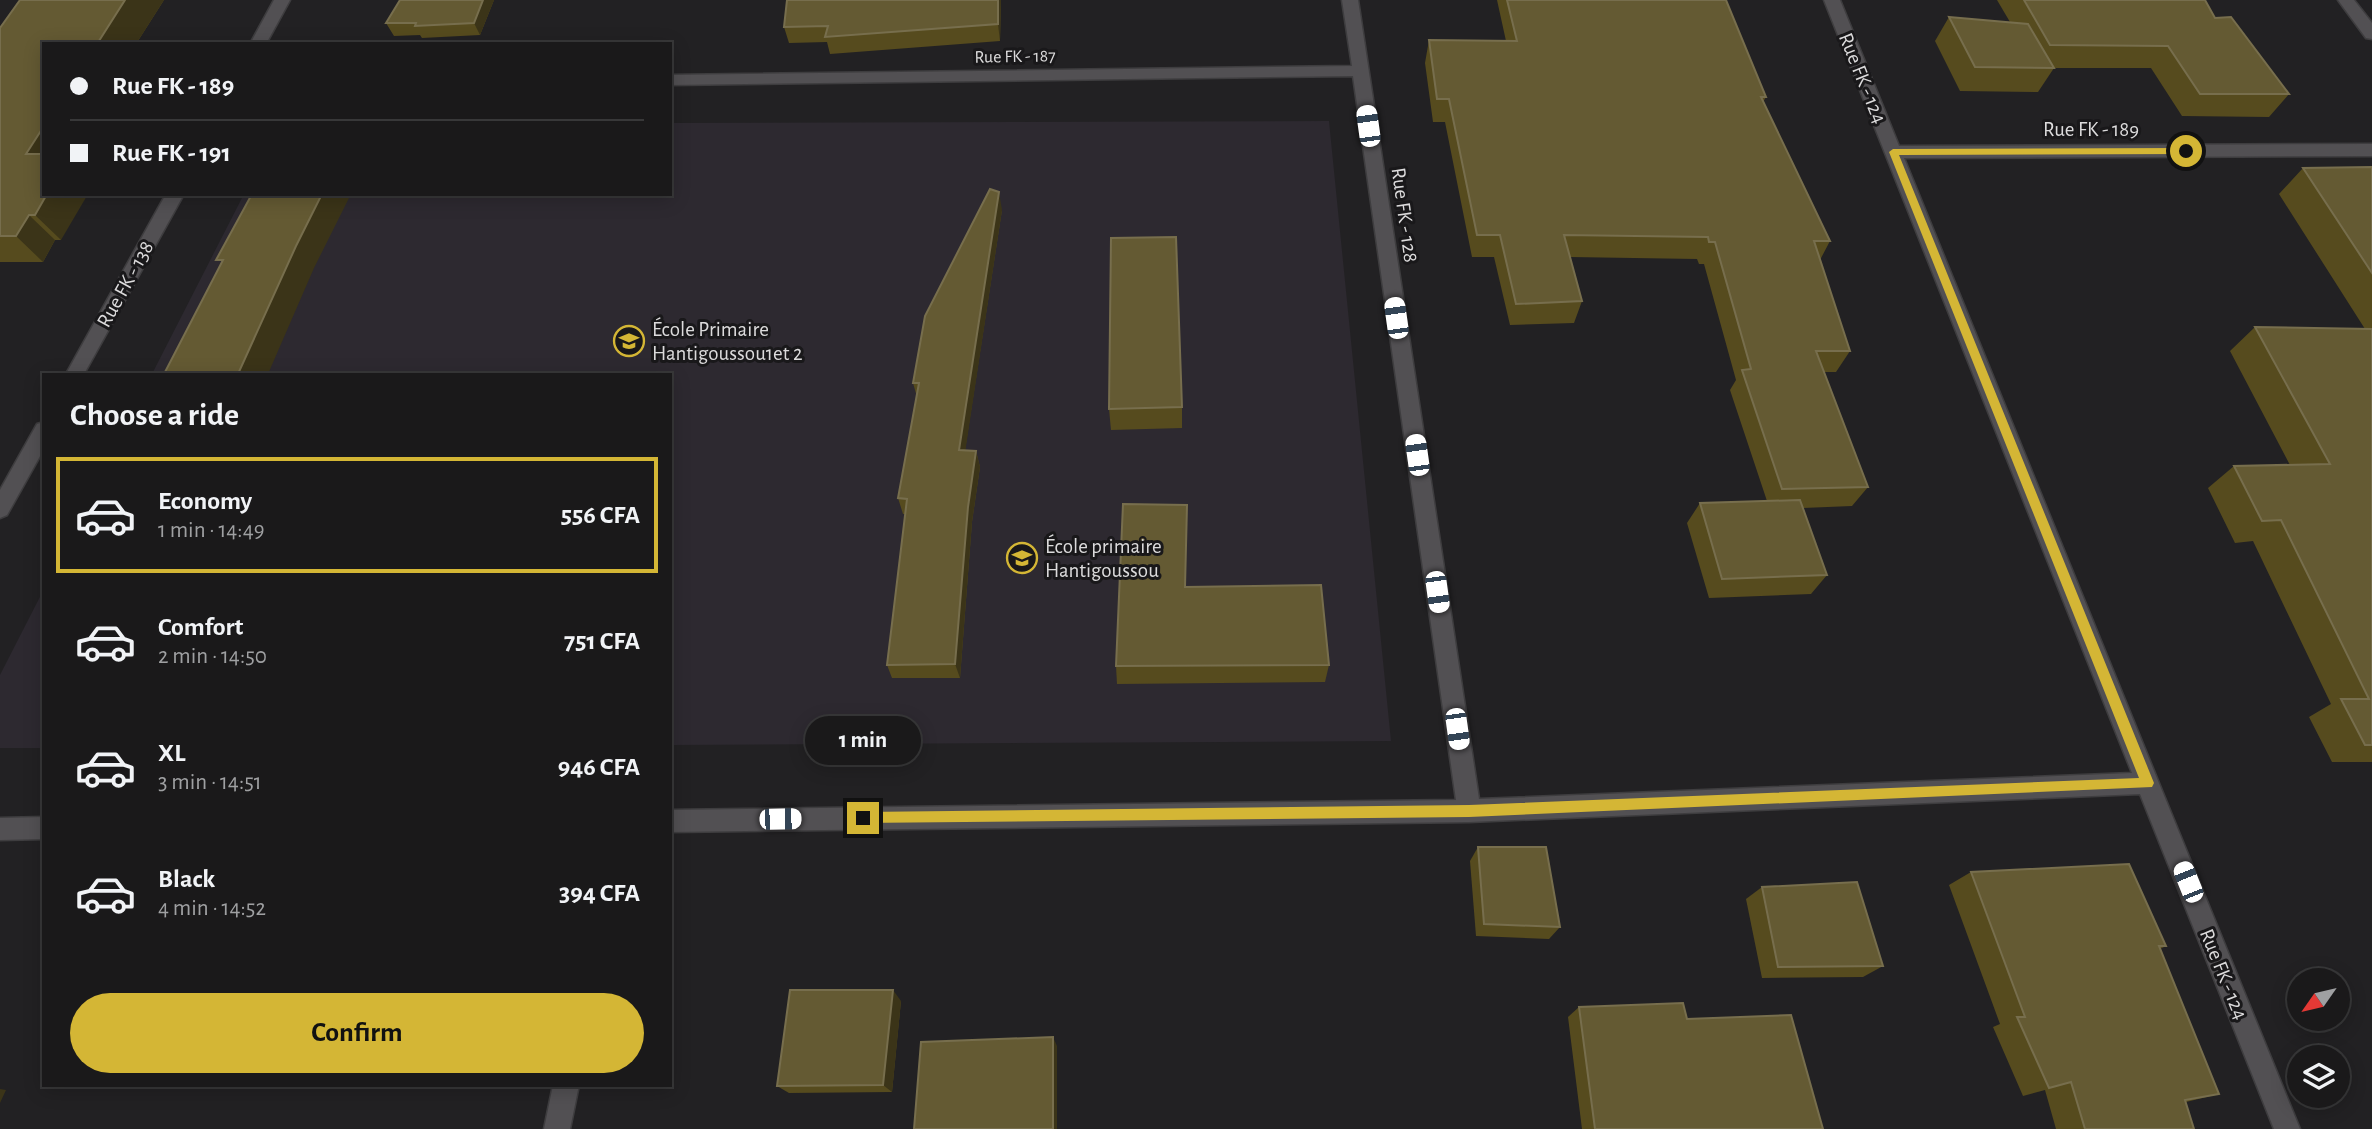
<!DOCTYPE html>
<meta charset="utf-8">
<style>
:root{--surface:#1a191a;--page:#272627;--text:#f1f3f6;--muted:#9fa0a2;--line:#383839;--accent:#d4b635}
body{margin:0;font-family:"Alegreya Sans",sans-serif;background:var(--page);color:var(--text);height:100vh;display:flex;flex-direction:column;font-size:26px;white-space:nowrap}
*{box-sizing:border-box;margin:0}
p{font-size:23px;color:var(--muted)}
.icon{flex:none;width:38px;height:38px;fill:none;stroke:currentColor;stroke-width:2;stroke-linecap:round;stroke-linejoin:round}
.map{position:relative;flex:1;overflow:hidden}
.side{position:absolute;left:42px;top:373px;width:630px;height:714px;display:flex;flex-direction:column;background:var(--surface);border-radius:0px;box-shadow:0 4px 18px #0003,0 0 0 2px var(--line)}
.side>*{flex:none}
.top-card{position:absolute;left:42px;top:42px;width:630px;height:154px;border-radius:0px;box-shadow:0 4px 18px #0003,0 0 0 2px var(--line);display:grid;align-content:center;height:154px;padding:0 28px;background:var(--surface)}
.needle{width:46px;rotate:236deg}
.controls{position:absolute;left:2287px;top:968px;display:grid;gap:14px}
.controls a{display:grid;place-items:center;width:63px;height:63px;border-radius:50%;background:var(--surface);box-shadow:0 4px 18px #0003,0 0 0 2px var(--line);font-size:35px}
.end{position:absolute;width:32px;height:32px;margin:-16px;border:9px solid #d4b635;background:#111;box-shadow:0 0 0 4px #111}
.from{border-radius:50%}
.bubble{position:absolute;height:49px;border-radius:24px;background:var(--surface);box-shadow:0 4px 18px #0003,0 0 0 2px var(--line);font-size:23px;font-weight:700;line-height:49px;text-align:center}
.car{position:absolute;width:21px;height:42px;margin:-21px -10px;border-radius:9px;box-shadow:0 0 5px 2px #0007;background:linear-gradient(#fff 24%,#345 0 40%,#fff 0 76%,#345 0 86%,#fff 0)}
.top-card b{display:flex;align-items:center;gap:24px;height:66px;font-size:26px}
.top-card b+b{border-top:2px solid var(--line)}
.top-card i{width:18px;height:18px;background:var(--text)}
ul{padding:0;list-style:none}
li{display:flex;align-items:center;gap:21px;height:116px;margin:0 14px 10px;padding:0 14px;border:4px solid transparent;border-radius:0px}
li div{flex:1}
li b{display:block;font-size:26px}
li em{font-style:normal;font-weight:700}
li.current{border-color:var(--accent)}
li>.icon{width:63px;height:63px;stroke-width:1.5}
h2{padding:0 28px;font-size:32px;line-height:84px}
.button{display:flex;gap:14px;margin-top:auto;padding:14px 28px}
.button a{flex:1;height:80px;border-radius:42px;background:var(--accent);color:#111;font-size:28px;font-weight:700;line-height:80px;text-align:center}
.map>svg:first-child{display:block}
</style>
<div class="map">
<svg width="2372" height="1129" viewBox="0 0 2372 1129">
<rect width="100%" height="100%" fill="#222123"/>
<g fill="#2d2930">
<path d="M1329 121 1391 741 670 745V374H152L244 194H670V123Z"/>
<path d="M44 589V748H0V675Z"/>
</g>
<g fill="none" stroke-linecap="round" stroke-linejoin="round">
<g stroke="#3e3d3f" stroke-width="3">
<g id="minor">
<path d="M274 0H290L266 44H250Z"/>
<path d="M1342 0H1358L1479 799 2132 773 1824 0H1840L1899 146 2372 144V156L1904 158 2300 1129H2274L2140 794 1469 822 670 832V810L1456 800 1353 76 670 85V75L1352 66Z"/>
<path d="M2338 0H2354L2372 23V39L2366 38Z"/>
<path d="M166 194H184L84 374H66Z"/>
<path d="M44 422V449L7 515 0 518V490L37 424Z"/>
<path d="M44 817V839L0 840V818Z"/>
<path d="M553 1085H579L570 1129H544Z"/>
</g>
</g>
<use href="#minor" fill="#525053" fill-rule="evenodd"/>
</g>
<g fill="#564b1e">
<path d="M164 0 136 44H44L61 240H55L43 262H0V28Z"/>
<path d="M494 0 480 35 422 38 420 35 394 36 386 23Z"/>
<path d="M1001 0 1000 41 830 54 827 42 789 43 784 27Z"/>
<path d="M1497 0H1726L1766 97 1763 102 1830 241 1820 260 1850 351 1836 372H1824L1868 487 1852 506 1803 508 1827 575 1811 594 1709 598 1687 523 1700 503 1767 501 1730 390 1736 380 1704 264H1699L1697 259 1570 257 1582 301 1574 323 1510 325 1494 257H1472L1445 122H1433L1425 63 1429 40 1506 41Z"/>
<path d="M1997 0H2205L2215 18 2289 94 2269 117 2182 116 2151 68H2054L2038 92 1960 91 1935 41 1949 17 2010 22Z"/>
<path d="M2372 167V762H2332L2309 717 2331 704 2253 541 2235 543 2208 488 2234 466 2290 465 2230 351 2255 327 2365 329 2279 194 2303 168Z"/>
<path d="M1002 210 965 450 976 451 980 467 972 522 960 678H892L887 665 905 514H903L898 498 917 397 913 383Z"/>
<path d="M1182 407V428L1111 430 1109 409Z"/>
<path d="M1185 587 1329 665 1325 682 1117 684 1116 666Z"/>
<path d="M1478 847 1560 927 1549 939 1476 936 1470 861Z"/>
<path d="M1971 872 2166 946 2160 949 2219 1094 2186 1102 2194 1129H2056L2045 1090 2023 1096 1993 1027 2000 1024 1949 885Z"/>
<path d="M1762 887 1883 966 1863 977 1762 978 1746 899Z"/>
<path d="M901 1001 892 1092 789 1093 777 1086Z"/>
<path d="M1579 1007 1687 1019 1823 1129H1582L1568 1017Z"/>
</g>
<g fill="#3b3418">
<path d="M125 0H164L136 44H97Z"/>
<path d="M483 0H494L480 35 474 23Z"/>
<path d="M998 0H1001L1000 41 998 24Z"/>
<path d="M44 126V173L26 154Z"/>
<path d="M999 192 1002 210 963 466 959 450Z"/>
<path d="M47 194H88L61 240 35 215Z"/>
<path d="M322 194H351L314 268 268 374H238L296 246Z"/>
<path d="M29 215 55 240 43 262 16 236Z"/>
<path d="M976 451 980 467 972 522 960 678 955 664 968 507Z"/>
<path d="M893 990 901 1001 892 1092 883 1085Z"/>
<path d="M1053 1037 1057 1046V1129H1053Z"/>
<path d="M0 1089 6 1090 0 1103Z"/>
</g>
<g fill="#645a33" stroke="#776e4d" stroke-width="2">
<path d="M20 0H125L97 44H44V126L26 154H44V194H47L35 215H29L16 236H0V28Z"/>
<path d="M400 0H483L474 23 415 26 416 23H386Z"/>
<path d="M787 0H998V24L825 37 828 26 784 27Z"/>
<path d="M1507 0H1726L1766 97H1761L1830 241H1814L1850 351H1816L1868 487 1782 489 1742 370 1751 369 1715 242H1709L1708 237 1564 235 1582 301 1516 304 1500 235H1477L1449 99H1437L1429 40 1517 41Z"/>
<path d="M2024 0H2205L2215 18 2231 17 2289 94H2200L2168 46 2050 45Z"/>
<path d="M1949 17 2028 24 2054 68 1975 67Z"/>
<path d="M2372 167V273L2303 168Z"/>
<path d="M990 189 999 192 959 450 976 451 968 507 955 664 887 665 907 499 898 498 919 383H913L925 316Z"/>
<path d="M252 194H322L296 246 238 374H164L223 260H216Z"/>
<path d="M1176 237 1182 407 1109 409 1111 238Z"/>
<path d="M2255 327 2372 329V745H2365L2341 699H2369L2281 520 2262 521 2234 466 2330 464Z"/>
<path d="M1800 500 1827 575 1722 579 1700 503Z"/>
<path d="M1123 504 1187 505 1185 587 1321 585 1329 665 1116 666Z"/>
<path d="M1478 847H1546L1560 927 1484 924Z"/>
<path d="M2129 864 2166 946H2159L2219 1094 2185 1100 2194 1129H2085L2071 1082 2049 1088 2017 1017H2025L1971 872Z"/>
<path d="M1857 882 1883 966 1778 967 1762 887Z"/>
<path d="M790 990H893L883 1085 777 1086Z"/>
<path d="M1683 1003 1687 1019 1791 1015 1823 1129H1595L1579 1007Z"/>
<path d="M1053 1037V1129H914L921 1042Z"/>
</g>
<path fill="#d4b635" d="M2186 148 2191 151 2186 154 1899 155 2154 783 2152 787 1469 817 858 823V814L863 812 1469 805 2139 778 1889 152 1893 149Z"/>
<defs>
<g id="school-ring" transform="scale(1.575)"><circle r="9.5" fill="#19181a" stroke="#d4b635" stroke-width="1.5"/><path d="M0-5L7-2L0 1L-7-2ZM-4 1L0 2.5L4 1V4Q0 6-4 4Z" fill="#d4b635"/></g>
</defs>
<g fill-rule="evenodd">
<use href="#school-ring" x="629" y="341"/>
<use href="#school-ring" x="1022" y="558"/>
</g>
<g text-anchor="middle" stroke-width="6" stroke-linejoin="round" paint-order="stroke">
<g font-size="18" fill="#dcdbdc" stroke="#19181a">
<text transform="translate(1015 56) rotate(-1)" y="6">Rue FK - 187</text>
</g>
<g font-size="21" fill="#dcdbdc" stroke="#19181a">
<text transform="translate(1863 78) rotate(68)" y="7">Rue FK - 124</text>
<text x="2091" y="136">Rue FK - 189</text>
<text transform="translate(1405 215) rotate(82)" y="7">Rue FK - 128</text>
<text transform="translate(125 284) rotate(-61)" y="7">Rue FK - 138</text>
<text transform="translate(2224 974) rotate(68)" y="7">Rue FK - 124</text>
</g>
<g font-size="21" fill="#dcdbdc" stroke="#19181a" text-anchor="start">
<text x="652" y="336">École Primaire<tspan x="652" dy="24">Hantigoussou1et 2</tspan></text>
<text x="1045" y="553">École primaire<tspan x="1045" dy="24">Hantigoussou</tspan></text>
</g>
</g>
</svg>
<div class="controls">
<a><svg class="needle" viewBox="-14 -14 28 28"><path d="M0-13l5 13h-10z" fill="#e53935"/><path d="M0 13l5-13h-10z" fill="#9fa0a2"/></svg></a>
<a><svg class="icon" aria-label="layers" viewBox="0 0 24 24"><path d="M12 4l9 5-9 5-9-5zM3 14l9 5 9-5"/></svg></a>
</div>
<i class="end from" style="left:2186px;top:151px"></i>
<i class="end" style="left:863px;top:818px"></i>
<div class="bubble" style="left:805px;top:716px;width:116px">1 min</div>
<i class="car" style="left:1368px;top:126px;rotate:352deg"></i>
<i class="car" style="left:1396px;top:318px;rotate:352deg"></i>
<i class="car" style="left:1417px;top:455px;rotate:352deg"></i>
<i class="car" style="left:1437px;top:592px;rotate:172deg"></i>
<i class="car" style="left:1457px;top:729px;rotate:172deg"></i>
<i class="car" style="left:780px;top:819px;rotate:89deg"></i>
<i class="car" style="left:2188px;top:882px;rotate:338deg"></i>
<div class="top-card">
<b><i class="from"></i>Rue FK - 189</b>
<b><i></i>Rue FK - 191</b>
</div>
<section class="side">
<h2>Choose a ride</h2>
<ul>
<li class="current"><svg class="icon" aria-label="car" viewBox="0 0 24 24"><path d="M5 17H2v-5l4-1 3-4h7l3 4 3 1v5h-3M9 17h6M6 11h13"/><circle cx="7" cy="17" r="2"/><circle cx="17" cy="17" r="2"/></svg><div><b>Economy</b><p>1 min · 14:49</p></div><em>556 CFA</em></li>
<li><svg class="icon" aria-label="car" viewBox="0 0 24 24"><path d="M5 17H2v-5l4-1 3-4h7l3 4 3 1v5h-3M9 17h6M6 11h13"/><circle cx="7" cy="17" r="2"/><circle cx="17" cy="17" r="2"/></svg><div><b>Comfort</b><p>2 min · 14:50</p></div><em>751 CFA</em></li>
<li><svg class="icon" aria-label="car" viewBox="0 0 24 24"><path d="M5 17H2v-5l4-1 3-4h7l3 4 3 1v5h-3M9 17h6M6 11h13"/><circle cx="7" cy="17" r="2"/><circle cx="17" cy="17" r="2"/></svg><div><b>XL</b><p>3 min · 14:51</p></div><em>946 CFA</em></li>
<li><svg class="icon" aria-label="car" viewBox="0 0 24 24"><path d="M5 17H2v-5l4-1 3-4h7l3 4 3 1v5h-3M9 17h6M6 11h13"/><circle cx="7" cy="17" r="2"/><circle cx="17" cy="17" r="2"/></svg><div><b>Black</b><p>4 min · 14:52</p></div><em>394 CFA</em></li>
</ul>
<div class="button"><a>Confirm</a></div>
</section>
</div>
